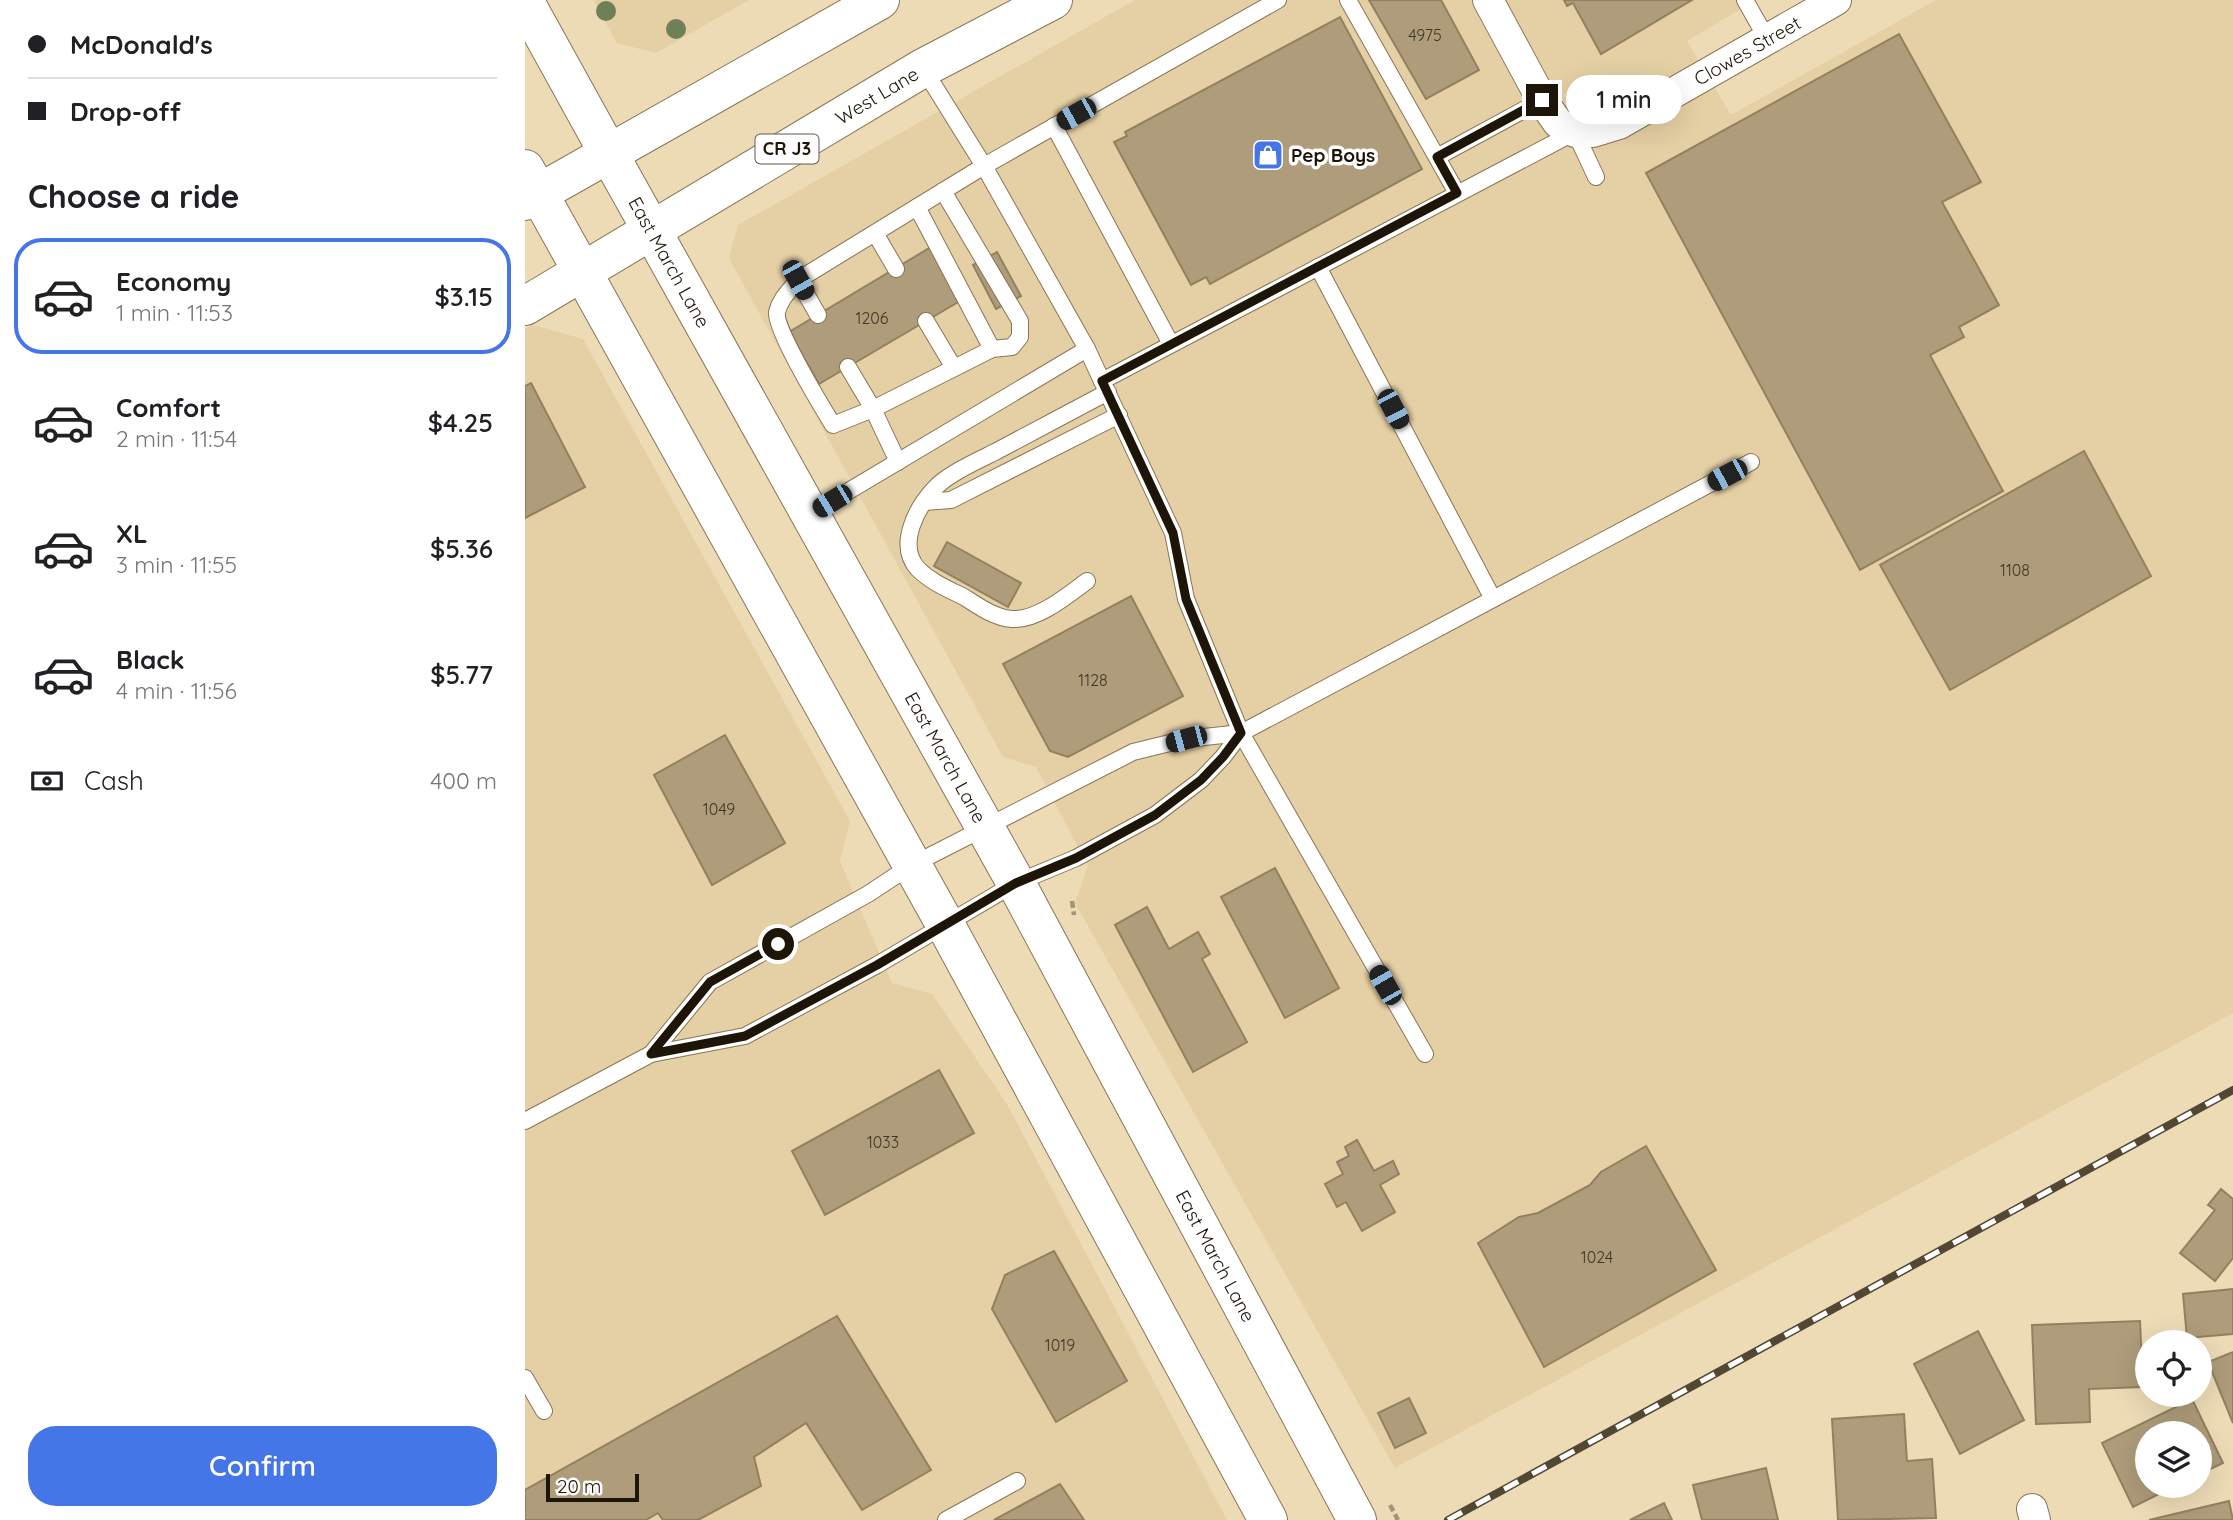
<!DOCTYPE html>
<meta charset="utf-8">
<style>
:root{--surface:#fff;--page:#f6f6f6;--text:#202124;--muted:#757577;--line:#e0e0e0;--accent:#4476e7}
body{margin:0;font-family:Quicksand,sans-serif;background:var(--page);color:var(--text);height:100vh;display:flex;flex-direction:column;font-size:26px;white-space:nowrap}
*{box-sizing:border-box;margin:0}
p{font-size:23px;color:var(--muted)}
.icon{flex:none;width:38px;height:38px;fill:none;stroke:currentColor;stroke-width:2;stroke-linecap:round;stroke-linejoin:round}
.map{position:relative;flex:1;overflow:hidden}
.panel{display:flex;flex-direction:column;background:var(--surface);width:525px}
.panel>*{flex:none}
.top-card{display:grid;align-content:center;height:154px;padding:0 28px;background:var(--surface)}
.tools{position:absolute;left:1610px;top:1330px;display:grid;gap:14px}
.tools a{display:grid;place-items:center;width:77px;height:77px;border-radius:50%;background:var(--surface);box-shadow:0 7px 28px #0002;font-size:35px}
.scale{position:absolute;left:21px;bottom:18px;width:93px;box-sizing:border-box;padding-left:7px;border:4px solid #1c1508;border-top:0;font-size:19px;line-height:24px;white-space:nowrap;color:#1c1508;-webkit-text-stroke:5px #fefefe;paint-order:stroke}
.end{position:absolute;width:32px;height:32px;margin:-16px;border:9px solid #1c1508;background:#fff;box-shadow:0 0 0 4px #fff}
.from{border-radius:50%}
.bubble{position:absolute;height:49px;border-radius:24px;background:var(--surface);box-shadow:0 7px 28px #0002;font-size:23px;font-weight:600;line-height:49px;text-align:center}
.car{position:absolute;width:21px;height:42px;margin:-21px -10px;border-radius:9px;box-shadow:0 0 5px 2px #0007;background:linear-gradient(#222 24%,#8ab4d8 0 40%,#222 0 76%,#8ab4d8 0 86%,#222 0)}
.top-card b{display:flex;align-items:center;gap:24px;height:66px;font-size:26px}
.top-card b+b{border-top:2px solid var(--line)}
.top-card i{width:18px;height:18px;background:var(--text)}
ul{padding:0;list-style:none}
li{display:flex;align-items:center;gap:21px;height:116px;margin:0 14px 10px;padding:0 14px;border:4px solid transparent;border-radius:28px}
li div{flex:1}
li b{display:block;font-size:26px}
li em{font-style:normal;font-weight:600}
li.selected{border-color:var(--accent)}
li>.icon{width:63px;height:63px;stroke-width:1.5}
h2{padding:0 28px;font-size:32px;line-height:84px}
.pay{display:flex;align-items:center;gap:18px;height:77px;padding:0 28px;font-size:26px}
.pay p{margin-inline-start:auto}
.primary-button{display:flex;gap:14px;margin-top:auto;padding:14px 28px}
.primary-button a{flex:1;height:80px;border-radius:28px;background:var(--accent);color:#fff;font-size:28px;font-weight:600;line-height:80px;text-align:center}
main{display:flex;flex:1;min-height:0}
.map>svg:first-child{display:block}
</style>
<main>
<section class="panel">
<div class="top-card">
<b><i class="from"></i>McDonald's</b>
<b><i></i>Drop-off</b>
</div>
<h2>Choose a ride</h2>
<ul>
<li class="selected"><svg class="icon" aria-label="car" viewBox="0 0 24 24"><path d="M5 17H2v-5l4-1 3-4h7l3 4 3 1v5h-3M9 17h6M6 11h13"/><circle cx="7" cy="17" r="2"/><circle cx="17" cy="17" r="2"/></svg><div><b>Economy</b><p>1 min · 11:53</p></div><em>$3.15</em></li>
<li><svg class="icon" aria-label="car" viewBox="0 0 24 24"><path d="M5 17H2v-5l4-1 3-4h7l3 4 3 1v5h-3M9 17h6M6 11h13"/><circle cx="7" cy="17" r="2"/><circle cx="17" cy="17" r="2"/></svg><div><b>Comfort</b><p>2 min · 11:54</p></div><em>$4.25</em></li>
<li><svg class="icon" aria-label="car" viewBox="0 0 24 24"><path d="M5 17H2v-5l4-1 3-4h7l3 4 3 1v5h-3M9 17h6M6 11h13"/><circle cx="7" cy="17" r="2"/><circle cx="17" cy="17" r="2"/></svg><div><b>XL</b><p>3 min · 11:55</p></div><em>$5.36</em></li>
<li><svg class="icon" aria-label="car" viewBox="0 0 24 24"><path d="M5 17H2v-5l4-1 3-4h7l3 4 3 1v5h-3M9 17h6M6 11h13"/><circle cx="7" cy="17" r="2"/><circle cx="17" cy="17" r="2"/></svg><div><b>Black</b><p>4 min · 11:56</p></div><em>$5.77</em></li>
</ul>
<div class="pay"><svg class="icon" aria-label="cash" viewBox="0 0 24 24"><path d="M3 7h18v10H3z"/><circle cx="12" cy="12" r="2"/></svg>Cash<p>400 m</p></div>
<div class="primary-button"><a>Confirm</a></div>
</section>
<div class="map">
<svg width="1708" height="1520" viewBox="0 0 1708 1520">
<rect width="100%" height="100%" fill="#eddbb6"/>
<g fill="#e5cfa4">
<path d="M68 0H224L131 53 92 43Z"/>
<path d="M610 0H1231L1162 41 1206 115 1411 0H1708V1013L870 1468 550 903 563 866 511 767 478 757 204 258 213 225Z"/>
<path d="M7 325 58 339 325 821 315 861 367 983 407 994 482 1104 702 1520H0V329Z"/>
</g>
<g fill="#ae9c7a" stroke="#92805f" stroke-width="2">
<path d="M844 0H916L954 70 901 99Z"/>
<path d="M1039 0H1167L1076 54 1048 3 1042 6Z"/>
<path d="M815 17 897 169 685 284 681 277 666 285 589 142 602 136 600 132Z"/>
<path d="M1374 34 1456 182 1417 202 1474 305 1434 327 1439 337 1405 355 1478 491 1335 570 1121 173Z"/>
<path d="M406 247 435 301 294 384 264 332Z"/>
<path d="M472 252 496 296 471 309 448 265Z"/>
<path d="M6 383 60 487 0 518V386Z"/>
<path d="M1559 451 1626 576 1425 690 1355 565Z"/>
<path d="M422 542 496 583 483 607 409 566Z"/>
<path d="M606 596 658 696 543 757 525 751 478 664Z"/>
<path d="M200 735 260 843 187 885 129 775Z"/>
<path d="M750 868 814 988 760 1018 696 897Z"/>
<path d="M622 907 644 949 673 932 685 954 677 959 722 1042 668 1072 590 925Z"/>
<path d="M414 1070 449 1133 300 1215 267 1151Z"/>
<path d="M832 1140 849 1171 868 1161 874 1174 855 1185 870 1212 837 1231 821 1202 812 1207 800 1184 818 1174 812 1162 824 1156 820 1147Z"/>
<path d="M1121 1146 1191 1270 1019 1367 953 1243 994 1217 1013 1213 1065 1185 1076 1172Z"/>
<path d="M1696 1189 1708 1199V1258L1690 1281 1655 1253 1690 1210 1683 1205Z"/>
<path d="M529 1251 602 1381 531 1422 467 1309 480 1275Z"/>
<path d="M1708 1289V1334L1662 1338 1658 1294Z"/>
<path d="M312 1316 406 1470 337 1510 281 1423 229 1457 236 1486 173 1520H138L133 1513 121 1520H0V1490Z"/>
<path d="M1615 1321 1618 1387 1564 1389 1565 1422 1511 1424 1507 1325Z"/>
<path d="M1453 1331 1499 1420 1435 1454 1389 1364Z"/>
<path d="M1708 1352V1423L1683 1362Z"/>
<path d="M884 1398 901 1433 870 1448 853 1413Z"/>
<path d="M1667 1399 1698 1463 1675 1474V1433H1622V1486H1650L1608 1507 1577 1443Z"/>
<path d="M1379 1414 1382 1461 1407 1459 1411 1518 1313 1520 1307 1419Z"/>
<path d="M1241 1468 1253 1520H1177L1168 1485Z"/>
<path d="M535 1484 559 1520H469Z"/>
<path d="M1704 1501 1708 1520H1624Z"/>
<path d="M1139 1503 1147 1520H1105Z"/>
</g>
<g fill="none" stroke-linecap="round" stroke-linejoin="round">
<g stroke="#877655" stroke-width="18">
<g id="lane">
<path d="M823 0 932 193"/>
<path d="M1220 0 1242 39"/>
<path d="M529 126 646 344"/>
<path d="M912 157 1017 100"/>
<path d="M392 207 467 349"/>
<path d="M350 233 371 269"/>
<path d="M793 267 968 599"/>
<path d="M273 280 293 315"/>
<path d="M401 321 429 368"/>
<path d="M562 349 648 533 661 599 716 733 900 1054"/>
<path d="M323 367 348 409 308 425C297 407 249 328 252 312 255 299 265 290 273 280L459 166 753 0"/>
<path d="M577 381 1050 132 1071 177"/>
<path d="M373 462 348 409 467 349 487 347 495 337V321L418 191"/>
<path d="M399 502 426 500 594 415"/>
<path d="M285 514 562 349 459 166 398 68"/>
<path d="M562 581C543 595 512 621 487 619 470 618 453 606 439 597 423 589 406 582 393 569 371 545 392 507 410 488 423 474 452 461 470 452 508 432 545 412 583 392"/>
<path d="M126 1054 185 982 343 894 387 865 608 752 661 739 716 733 1226 462"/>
<path d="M0 1121 126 1054 220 1036 352 965 491 883 551 858 630 815 676 780 698 757 716 733"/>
<path d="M0 1378 19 1411"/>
<path d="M421 1520 492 1481"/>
</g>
</g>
<g stroke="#877655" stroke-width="32">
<g id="street">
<path id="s1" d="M963 0 1017 100 1033 123 1050 132H1068L1094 124 1311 0"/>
<path d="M1507 1509 1510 1520"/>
</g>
</g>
<g stroke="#877655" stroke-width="40">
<g id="secondary">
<path d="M0 2 84 154"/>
<path d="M0 169 14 194"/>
</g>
</g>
<g stroke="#877655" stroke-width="40">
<g id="primary">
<path id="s2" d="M84 154 491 883 832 1520"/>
<path d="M14 194 420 924 743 1520"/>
<path d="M0 201 355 0"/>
<path id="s3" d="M0 306 398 68 528 0"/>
</g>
</g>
<g stroke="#a29477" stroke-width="4.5" stroke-dasharray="7 3.5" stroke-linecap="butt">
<path d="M547 901 549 915"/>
<path d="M865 1505 873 1520"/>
</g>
<use href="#lane" stroke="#fff" stroke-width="16"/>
<use href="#street" stroke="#fff" stroke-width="30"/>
<use href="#secondary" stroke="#fff" stroke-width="38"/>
<use href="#primary" stroke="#fff" stroke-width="38"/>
<g stroke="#514734" stroke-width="8">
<path id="rail" d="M923 1520 1708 1090"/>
</g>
<use href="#rail" stroke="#fefefe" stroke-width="5" stroke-dasharray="16" stroke-linecap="butt"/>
</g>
<g fill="#6f7f58">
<circle cx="81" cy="11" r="10"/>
<circle cx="151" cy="29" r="10"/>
</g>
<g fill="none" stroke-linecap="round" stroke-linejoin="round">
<path stroke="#1c1508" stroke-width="9" d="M253 944 185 982 126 1054 220 1036 352 965 491 883 551 858 630 815 676 780 698 757 716 733 661 599 648 533 577 381 932 193 912 157 1017 100"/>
</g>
<defs>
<g id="shop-square" transform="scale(1.575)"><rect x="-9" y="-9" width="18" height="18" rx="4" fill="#4476e7" stroke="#fefefe"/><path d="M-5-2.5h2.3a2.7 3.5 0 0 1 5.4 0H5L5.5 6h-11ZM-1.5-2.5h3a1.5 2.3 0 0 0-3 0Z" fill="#fff"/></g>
</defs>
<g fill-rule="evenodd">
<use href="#shop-square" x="743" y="155"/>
</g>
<g text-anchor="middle" stroke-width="7" stroke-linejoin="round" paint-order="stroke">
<g font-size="16" fill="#403724">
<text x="900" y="41">4975</text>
<text x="347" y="324">1206</text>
<text x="1490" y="576">1108</text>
<text x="568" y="686">1128</text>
<text x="194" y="815">1049</text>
<text x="358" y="1148">1033</text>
<text x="1072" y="1263">1024</text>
<text x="535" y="1351">1019</text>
</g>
<rect fill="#fefefe" stroke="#605b52" stroke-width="2" x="230.5" y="134.5" width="63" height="29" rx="5"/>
<g font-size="18" font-weight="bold" fill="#1c1508">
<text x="262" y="155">CR J3</text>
</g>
<g font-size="19" fill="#1c1508" stroke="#fefefe">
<text dy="7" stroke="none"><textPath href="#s1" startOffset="354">Clowes Street</textPath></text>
<text dy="7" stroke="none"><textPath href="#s3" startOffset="410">West Lane</textPath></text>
<text dy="7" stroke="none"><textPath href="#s2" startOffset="124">East March Lane</textPath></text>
<text dy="7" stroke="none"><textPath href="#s2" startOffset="691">East March Lane</textPath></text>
<text dy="7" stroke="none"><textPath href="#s2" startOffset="1258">East March Lane</textPath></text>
</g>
<g font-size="19" font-weight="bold" fill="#1c1508" stroke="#fefefe" text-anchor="start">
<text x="766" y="162">Pep Boys</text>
</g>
</g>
</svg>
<div class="tools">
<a><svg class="icon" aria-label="locate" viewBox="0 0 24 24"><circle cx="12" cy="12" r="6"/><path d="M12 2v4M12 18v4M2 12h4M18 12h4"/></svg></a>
<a><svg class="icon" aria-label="layers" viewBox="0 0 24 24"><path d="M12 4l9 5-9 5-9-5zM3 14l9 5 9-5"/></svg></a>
</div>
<div class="scale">20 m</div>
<i class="end from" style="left:253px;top:944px"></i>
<i class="end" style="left:1017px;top:100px"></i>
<div class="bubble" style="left:1041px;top:75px;width:116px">1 min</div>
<i class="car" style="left:551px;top:114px;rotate:241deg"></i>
<i class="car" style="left:273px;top:280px;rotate:151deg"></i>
<i class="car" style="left:868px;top:409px;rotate:152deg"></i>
<i class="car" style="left:1202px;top:475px;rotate:242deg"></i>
<i class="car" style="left:307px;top:501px;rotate:239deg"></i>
<i class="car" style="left:661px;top:739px;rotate:255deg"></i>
<i class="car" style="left:860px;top:985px;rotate:330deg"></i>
</div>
</main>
